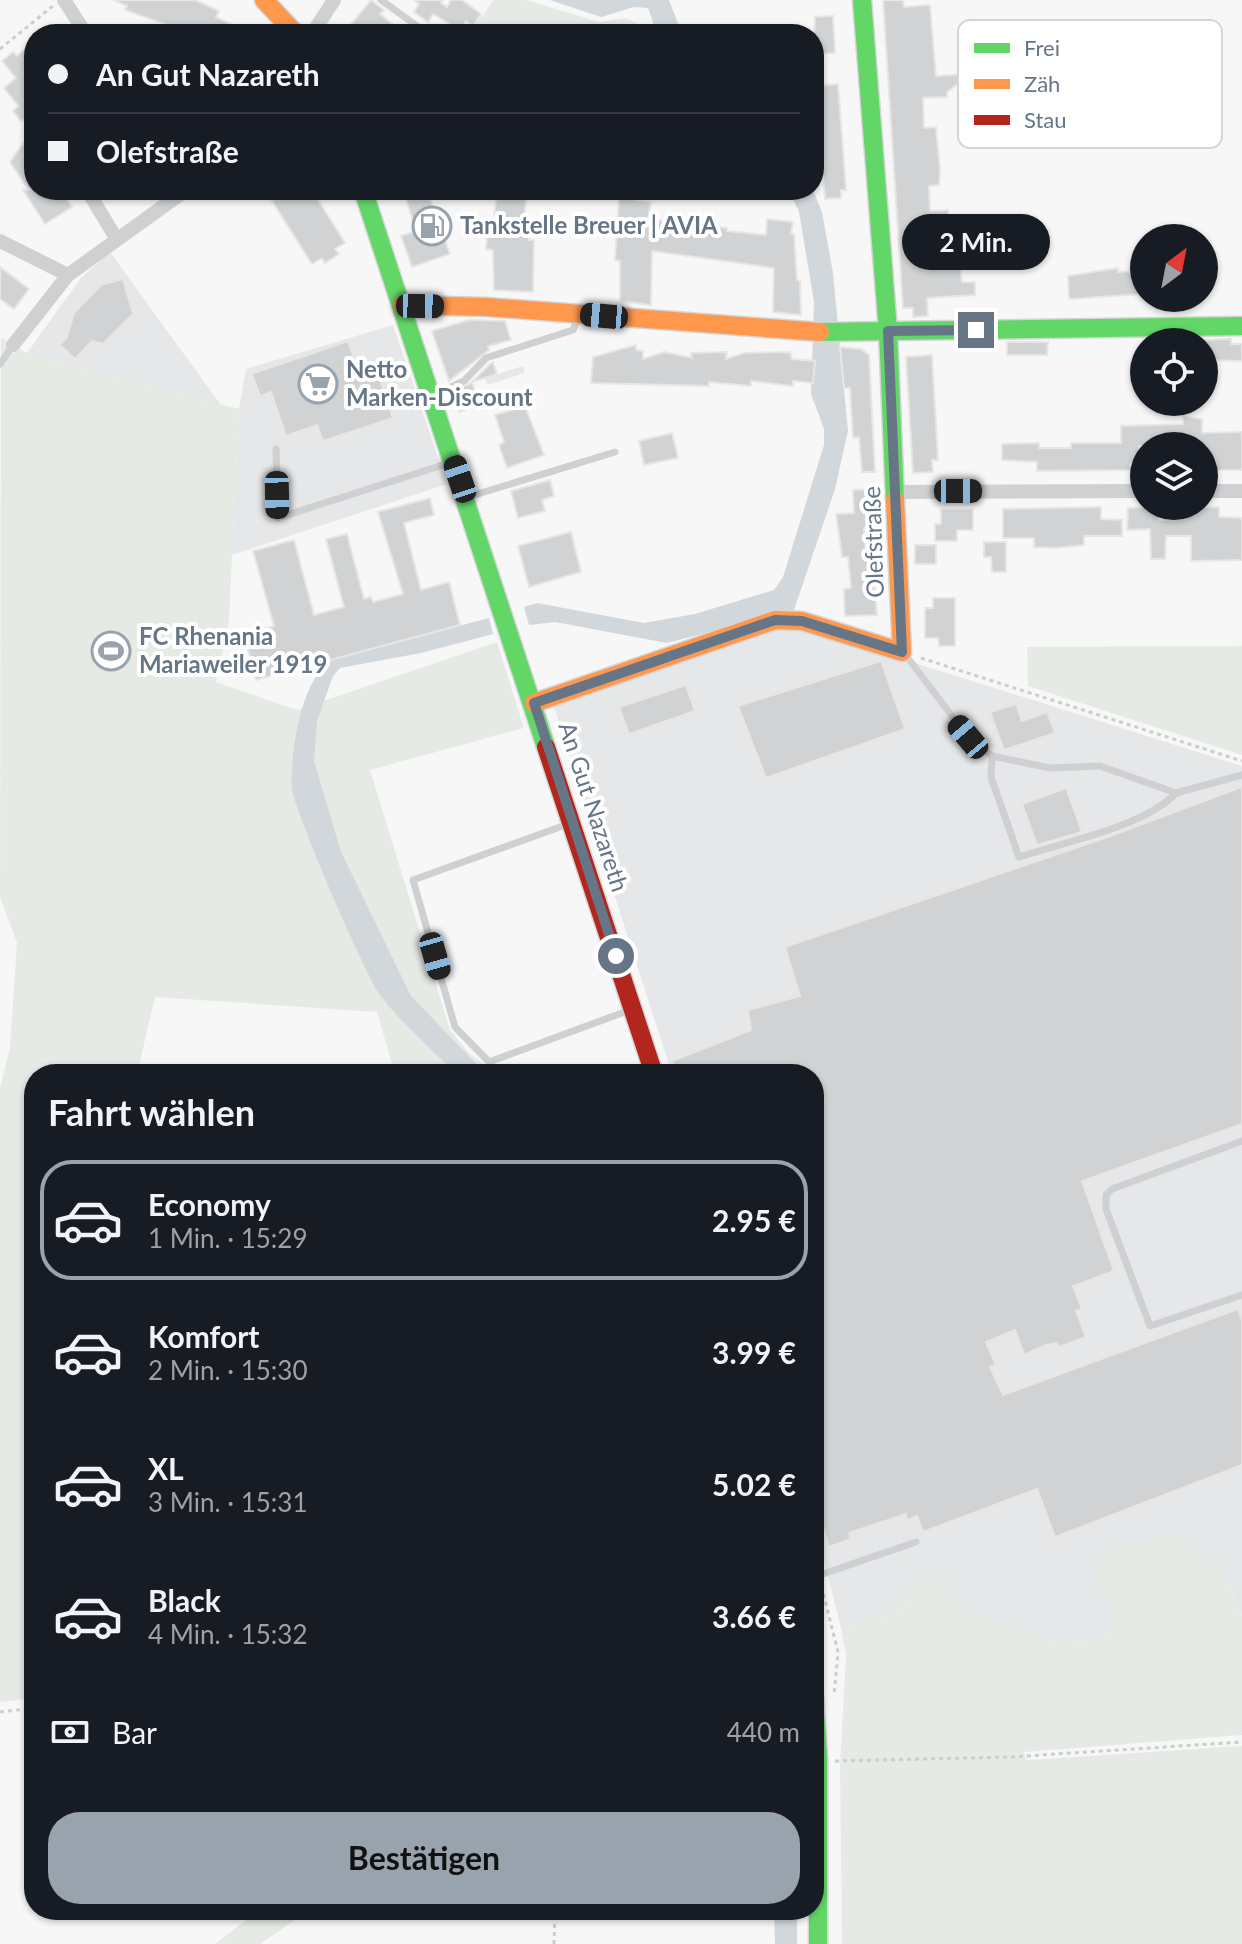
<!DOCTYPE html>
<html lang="de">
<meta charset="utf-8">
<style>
:root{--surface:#171b24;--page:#20242c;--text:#f1f3f6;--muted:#9ea1a6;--line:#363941;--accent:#99a3ae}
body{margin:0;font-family:Lato,sans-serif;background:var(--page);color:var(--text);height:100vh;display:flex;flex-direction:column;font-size:30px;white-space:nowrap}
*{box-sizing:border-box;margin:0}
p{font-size:26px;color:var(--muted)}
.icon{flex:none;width:44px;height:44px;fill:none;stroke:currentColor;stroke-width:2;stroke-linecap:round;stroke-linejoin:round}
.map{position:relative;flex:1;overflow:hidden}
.details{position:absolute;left:24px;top:1064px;width:800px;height:856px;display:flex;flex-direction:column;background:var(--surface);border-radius:32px;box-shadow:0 2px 6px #0004}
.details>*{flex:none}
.banner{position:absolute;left:24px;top:24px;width:800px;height:176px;border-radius:32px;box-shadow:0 2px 6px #0004;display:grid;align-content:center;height:176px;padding:0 24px;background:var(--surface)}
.needle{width:52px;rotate:32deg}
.fabs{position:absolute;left:1130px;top:224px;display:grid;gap:16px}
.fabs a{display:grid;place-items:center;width:88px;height:88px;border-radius:50%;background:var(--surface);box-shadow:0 2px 6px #0004;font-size:40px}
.end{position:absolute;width:36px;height:36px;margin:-18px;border:10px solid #677687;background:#fff;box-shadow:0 0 0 4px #fff}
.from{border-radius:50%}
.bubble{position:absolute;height:56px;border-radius:28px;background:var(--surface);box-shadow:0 2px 6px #0004;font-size:26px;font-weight:700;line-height:56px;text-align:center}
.car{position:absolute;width:24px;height:48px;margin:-24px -12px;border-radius:10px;box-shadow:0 0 6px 2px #0007;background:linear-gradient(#222 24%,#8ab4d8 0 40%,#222 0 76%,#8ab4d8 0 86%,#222 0)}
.banner b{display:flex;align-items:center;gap:28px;height:76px;font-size:30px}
.banner b+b{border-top:2px solid var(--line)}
.banner i{width:20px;height:20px;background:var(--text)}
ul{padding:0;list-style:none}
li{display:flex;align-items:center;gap:24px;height:120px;margin:0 16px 12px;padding:0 8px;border:4px solid transparent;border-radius:32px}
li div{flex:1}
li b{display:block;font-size:30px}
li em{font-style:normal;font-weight:700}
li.active{border-color:var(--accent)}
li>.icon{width:72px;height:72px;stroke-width:1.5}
h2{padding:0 24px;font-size:36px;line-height:96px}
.pay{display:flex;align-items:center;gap:20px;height:88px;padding:0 24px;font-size:30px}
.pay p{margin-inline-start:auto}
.button{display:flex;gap:16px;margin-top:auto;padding:16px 24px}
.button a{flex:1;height:92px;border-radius:32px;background:var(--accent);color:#111;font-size:32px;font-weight:700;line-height:92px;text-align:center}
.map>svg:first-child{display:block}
</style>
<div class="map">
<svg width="1242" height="1944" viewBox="0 0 1242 1944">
<rect width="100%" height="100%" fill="#f7f7f7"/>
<g fill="#e6e7e8">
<path d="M110 252 220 404 27 353 81 278Z"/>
<path d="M393 325 447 484 232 555 239 409 246 369Z"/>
<path d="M523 366 525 373 487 385 485 378Z"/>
<path d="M774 626 801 627 1242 766V1615L1223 1571 1117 1619 1102 1637 1064 1643 972 1617 923 1579 896 1613 841 1628 814 1522V1074H672L553 704Z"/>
</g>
<g fill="#e6eae5">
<path d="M494 0H526L599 22 626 18 647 29 648 34H468Z"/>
<path d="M1 338 27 353 239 409 229 620 216 682 297 710 497 642 524 728 370 770 450 1030 470 1054 497 1074H395L377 1012 155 997 137 1074H34V1698L0 1702V1089L10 1047 17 943 0 897Z"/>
<path d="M1242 646V755L1028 686 1027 647Z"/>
<path d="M1181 1536 1223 1571 1242 1615V1735L1024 1752 1026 1760 1242 1746V1944H842L840 1765 846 1655 841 1628 896 1613 923 1579H943L973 1617 1064 1643 1102 1637 1117 1619 1095 1568 1118 1547Z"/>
<path d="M259 1910H309L260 1944H215Z"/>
</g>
<g fill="#d1d7db">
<path d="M550 0H669L682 34H657L648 8 634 7 601 17Z"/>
<path d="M789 190H813L822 212 833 273 848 431 835 489 794 610 667 643 555 622 529 625 524 607 537 603 644 623 695 614 774 590 783 577 824 445V429L811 394 814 302 799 212Z"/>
<path d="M489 618 493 634 421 653 340 668 333 676 317 721 314 761 341 852 411 996 486 1074H456C431 1048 401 1023 380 995 365 974 294 811 292 788 290 754 301 678 332 660Z"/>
<path d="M774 1910H797V1944H775Z"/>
</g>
<g fill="#d1d2d3" stroke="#e6e6e6" stroke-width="2">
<path d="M113 0H195L219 11 216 17 251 34H175L168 31 170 26 125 10 127 6Z"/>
<path d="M371 0 384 10 380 14 404 34H343Z"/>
<path d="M414 0H443L441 3 447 7 451 0H462L481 14 473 26 466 21 460 30 433 14 428 22 414 12 419 4Z"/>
<path d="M883 0H903L904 7 930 5 936 76 971 74 947 92V97L923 98 924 128 936 127 940 170 939 185 929 186 930 211 948 210V234H941L943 259 959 258 962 282H975V295L927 298 928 316 913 317V308H903Z"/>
<path d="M833 16 835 53 814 54 815 17Z"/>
<path d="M34 42V61L26 67 34 77V111L21 121 13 111 18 106 4 88 16 78 2 61 13 52 17 56Z"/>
<path d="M838 84 846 190H841V198L825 199 816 86Z"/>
<path d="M23 143 34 160V190H61L72 207 45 224 23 190H29L10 162Z"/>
<path d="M290 190H312L345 243 335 249 339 254 325 263 322 258 312 264 272 201Z"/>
<path d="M403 190H427L450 254 412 267 401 236 416 231Z"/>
<path d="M497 190H527L523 229 530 230 529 240H534L533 292 494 290 493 250 486 249 487 234 492 235Z"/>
<path d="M619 197 651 202 648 219 727 228V231L766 235 767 219 793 222 791 234H794L797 280 800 281 801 315 773 312 774 268 652 251 651 305 620 301V261L615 260Z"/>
<path d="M0 267 29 289 14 309 0 299Z"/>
<path d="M1118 268V272L1140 271 1142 294 1069 299 1068 276Z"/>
<path d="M123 279 133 314 103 344 92 341 75 359 60 345 67 337 74 313 101 285Z"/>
<path d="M469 320 505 321 511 340 488 346 489 350 449 381 432 331Z"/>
<path d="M1231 339V344H1242V361L1204 360V340Z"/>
<path d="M348 341 360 376 377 370 393 418 323 441 317 425 286 436 271 392 260 396 252 374Z"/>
<path d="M1007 342H1048L1047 355H1007Z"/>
<path d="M636 345V350L643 351V359L664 352 692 358 691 353 727 352 726 359 744 353 790 352 792 359 815 361 813 383 793 381V386L751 381V386L709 382V386L591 383 593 357Z"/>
<path d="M840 347 861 349 869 355 875 472H862L859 437 853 438 850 388H844Z"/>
<path d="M932 355 938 460H932L933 472 913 473 906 357Z"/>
<path d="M493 362 497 374 472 382 490 364Z"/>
<path d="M472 382 479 405 459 412 453 393Z"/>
<path d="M525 406 544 455 507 468 499 445 504 442 495 415Z"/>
<path d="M1183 416 1202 419V433L1242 432V470H1215V459H1206V446H1139V460L1130 464 1131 470 1037 471V462L1002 460V444L1039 443V448H1071V443H1121V426L1183 424Z"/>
<path d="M672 433 678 458 644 465 639 441Z"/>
<path d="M550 480 554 496 542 500 545 511 518 518 511 491Z"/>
<path d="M868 489 871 527 864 528 866 555H872L877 615 845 616 844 589 851 588 848 557H842L836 514 854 513 853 490Z"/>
<path d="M430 498 434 515 404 523 421 590 449 582 460 625 256 680 244 634 274 626 253 551 294 540 314 615 344 607 326 539 347 534 364 599 371 597 373 602 403 594 378 512Z"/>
<path d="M1101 507V519L1122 520V536H1084V545L1055 548 1034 547V538H1003V509Z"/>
<path d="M1159 507V520L1185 519V508L1219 507V517L1242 518V560L1191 561V536H1166L1165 559H1151L1150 529 1127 530 1128 508Z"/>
<path d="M941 509H973V530H957V541H935V524H941Z"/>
<path d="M571 532 581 572 529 587 518 546Z"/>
<path d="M984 542H1006V572H992L991 557H984Z"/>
<rect x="915" y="545" width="21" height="19"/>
<path d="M933 598H955V646H939L938 638H925V608H933Z"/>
<path d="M881 661 905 729 766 778 738 706Z"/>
<path d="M686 685 695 711 629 734 619 707Z"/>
<path d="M1016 704 1022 721 1047 712 1055 733 1004 750 990 712Z"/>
<path d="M1242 787V1124L1082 1181 1114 1271 1073 1286 1082 1309 1076 1311 1086 1337 1059 1347 1057 1343 1046 1345 1024 1355 1015 1330 986 1342 996 1365 990 1367 1003 1395 1238 1309 1242 1320V1465L1055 1537 1037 1489 923 1532 917 1516 907 1520 906 1514 849 1533 851 1539 829 1547 814 1498V1074H676L672 1061 751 1030 748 1010 800 996 785 947 1105 838Z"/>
<path d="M1066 788 1082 832 1037 845 1022 804Z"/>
</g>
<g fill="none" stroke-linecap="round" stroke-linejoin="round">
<g stroke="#d4d5d6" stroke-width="21">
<g id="fast">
<path d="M862 0 888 331 895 500"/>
<path d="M363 190 546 747"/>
<path d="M820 332 1242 326"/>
<path d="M814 1697 818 1758V1944"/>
</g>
</g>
<g stroke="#d4d5d6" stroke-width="21">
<g id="slow">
<path d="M264 0 296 34"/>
<path d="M402 305 487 307 820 332"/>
<path d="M534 703 775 620 802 621 902 652 895 500"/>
</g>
</g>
<g stroke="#d4d5d6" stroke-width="21">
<path id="jam" d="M546 747 654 1074"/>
</g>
<g stroke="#cccdce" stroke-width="3" stroke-dasharray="4 4" stroke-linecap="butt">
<path d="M0 49 53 6"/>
<path d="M921 658 1242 761"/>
<path d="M818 1589 823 1592 838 1652 834 1696"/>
<path d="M0 1712 34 1708"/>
<path d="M835 1761 1010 1757 1242 1742"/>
<path d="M554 1944 555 1910"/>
</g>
<g stroke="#cfd0d2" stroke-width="7">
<path d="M381 0 428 34"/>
<path d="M0 364 13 345"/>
<path d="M435 394 464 381 486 358 573 330 579 316"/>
<path d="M276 449 278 518 452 462"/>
<path d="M468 497 615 452"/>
<path d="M904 653 968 737 992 756 1050 768 1100 766 1176 793 1242 775"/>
<path d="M992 756 991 777 1019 857C1064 842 1144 827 1176 793"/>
<path d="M571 823 413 880 455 1027 489 1062 630 1010"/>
<path d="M1242 1141 1112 1189 1106 1195V1209L1150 1326 1242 1295"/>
<path d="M814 1577 916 1542"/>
</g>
<g stroke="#cfd0d2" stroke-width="14">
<path d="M64 0 86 34"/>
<path d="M312 34 334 0"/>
<path d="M87 190 116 238"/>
<path d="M0 241 68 275"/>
<path d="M13 345 68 275 186 190"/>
<path d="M1204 491H1242"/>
<path d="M896 492 1144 491"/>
</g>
<use href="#fast" stroke="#63d668" stroke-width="18"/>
<use href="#slow" stroke="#ff974d" stroke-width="18"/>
<use href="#jam" stroke="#b3261e" stroke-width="18"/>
</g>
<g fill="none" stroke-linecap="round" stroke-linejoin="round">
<path stroke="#677687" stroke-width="10" d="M616 956 534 703 775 620 802 621 902 652 888 331 976 330"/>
</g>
<defs>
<g id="fuel-ring" transform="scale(2)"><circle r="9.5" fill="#fff" stroke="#99a3ae" stroke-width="1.5"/><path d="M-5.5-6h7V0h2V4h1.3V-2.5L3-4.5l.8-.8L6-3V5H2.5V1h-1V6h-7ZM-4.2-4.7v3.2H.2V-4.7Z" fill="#99a3ae"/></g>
<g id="supermarket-ring" transform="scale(2)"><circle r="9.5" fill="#fff" stroke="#99a3ae" stroke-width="1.5"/><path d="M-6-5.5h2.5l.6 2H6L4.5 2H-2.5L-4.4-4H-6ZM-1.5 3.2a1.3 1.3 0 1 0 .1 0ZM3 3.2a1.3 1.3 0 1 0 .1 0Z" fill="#99a3ae"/></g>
<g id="stadium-ring" transform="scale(2)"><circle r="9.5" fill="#fff" stroke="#99a3ae" stroke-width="1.5"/><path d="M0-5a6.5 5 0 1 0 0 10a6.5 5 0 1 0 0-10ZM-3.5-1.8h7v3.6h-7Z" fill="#99a3ae"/></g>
</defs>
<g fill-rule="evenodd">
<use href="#fuel-ring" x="432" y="226"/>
<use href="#supermarket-ring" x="318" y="384"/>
<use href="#stadium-ring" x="111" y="651"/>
</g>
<g text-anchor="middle" stroke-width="8" stroke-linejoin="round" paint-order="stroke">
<g font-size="24" font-weight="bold" fill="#677687" stroke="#fff" text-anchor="start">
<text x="460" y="234">Tankstelle Breuer | AVIA</text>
<text x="346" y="378">Netto<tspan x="346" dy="28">Marken-Discount</tspan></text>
<text x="139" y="645">FC Rhenania<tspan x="139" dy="28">Mariaweiler 1919</tspan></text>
</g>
<g font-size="24" fill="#677687" stroke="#fff">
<text transform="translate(874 542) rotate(-92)" y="8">Olefstraße</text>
<text transform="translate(593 807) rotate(72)" y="8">An Gut Nazareth</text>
</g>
</g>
<rect x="958" y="20" width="264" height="128" rx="12" fill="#fff" stroke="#d1d6db" stroke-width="2"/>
<rect x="974" y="43" width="36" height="10" fill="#63d668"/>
<rect x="974" y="79" width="36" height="10" fill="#ff974d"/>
<rect x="974" y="115" width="36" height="10" fill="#b3261e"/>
<g font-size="22" fill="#677687">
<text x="1024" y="56">Frei</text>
<text x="1024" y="92">Zäh</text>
<text x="1024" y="128">Stau</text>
</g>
</svg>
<div class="fabs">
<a><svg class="needle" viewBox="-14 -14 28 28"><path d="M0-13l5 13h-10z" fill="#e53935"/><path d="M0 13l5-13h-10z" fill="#9ea1a6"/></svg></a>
<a><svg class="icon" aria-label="locate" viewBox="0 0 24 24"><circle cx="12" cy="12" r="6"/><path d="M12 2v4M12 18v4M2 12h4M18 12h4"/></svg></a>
<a><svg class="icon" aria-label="layers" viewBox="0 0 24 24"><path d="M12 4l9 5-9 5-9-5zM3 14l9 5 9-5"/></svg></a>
</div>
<i class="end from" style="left:616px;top:956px"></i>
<i class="end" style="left:976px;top:330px"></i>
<div class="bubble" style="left:902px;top:214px;width:148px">2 Min.</div>
<i class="car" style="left:420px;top:306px;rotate:91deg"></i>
<i class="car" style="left:604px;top:316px;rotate:275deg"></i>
<i class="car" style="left:460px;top:479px;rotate:341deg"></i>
<i class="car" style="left:958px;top:491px;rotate:90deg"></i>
<i class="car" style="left:277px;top:495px;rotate:179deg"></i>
<i class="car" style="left:968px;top:737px;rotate:320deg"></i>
<i class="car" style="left:435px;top:956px;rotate:164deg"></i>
<div class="banner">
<b><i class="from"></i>An Gut Nazareth</b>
<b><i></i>Olefstraße</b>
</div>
<section class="details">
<h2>Fahrt wählen</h2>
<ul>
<li class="active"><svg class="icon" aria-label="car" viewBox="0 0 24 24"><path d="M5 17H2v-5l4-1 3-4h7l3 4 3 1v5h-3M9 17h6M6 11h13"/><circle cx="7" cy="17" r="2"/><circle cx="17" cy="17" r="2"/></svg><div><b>Economy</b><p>1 Min. · 15:29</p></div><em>2.95 €</em></li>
<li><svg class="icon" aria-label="car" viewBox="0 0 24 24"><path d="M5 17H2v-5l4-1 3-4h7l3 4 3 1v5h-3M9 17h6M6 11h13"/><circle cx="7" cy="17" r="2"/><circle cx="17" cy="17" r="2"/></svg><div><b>Komfort</b><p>2 Min. · 15:30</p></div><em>3.99 €</em></li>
<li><svg class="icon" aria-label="car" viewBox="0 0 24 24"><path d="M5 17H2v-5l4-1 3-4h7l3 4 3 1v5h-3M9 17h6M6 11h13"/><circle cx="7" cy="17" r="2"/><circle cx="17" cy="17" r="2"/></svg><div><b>XL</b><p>3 Min. · 15:31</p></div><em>5.02 €</em></li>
<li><svg class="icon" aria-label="car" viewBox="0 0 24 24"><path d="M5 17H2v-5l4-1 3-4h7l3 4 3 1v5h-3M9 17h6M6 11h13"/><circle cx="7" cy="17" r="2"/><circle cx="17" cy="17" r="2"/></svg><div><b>Black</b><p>4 Min. · 15:32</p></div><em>3.66 €</em></li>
</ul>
<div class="pay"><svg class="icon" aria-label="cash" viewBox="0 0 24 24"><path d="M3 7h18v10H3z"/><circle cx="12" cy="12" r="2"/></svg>Bar<p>440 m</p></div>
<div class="button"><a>Bestätigen</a></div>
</section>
</div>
